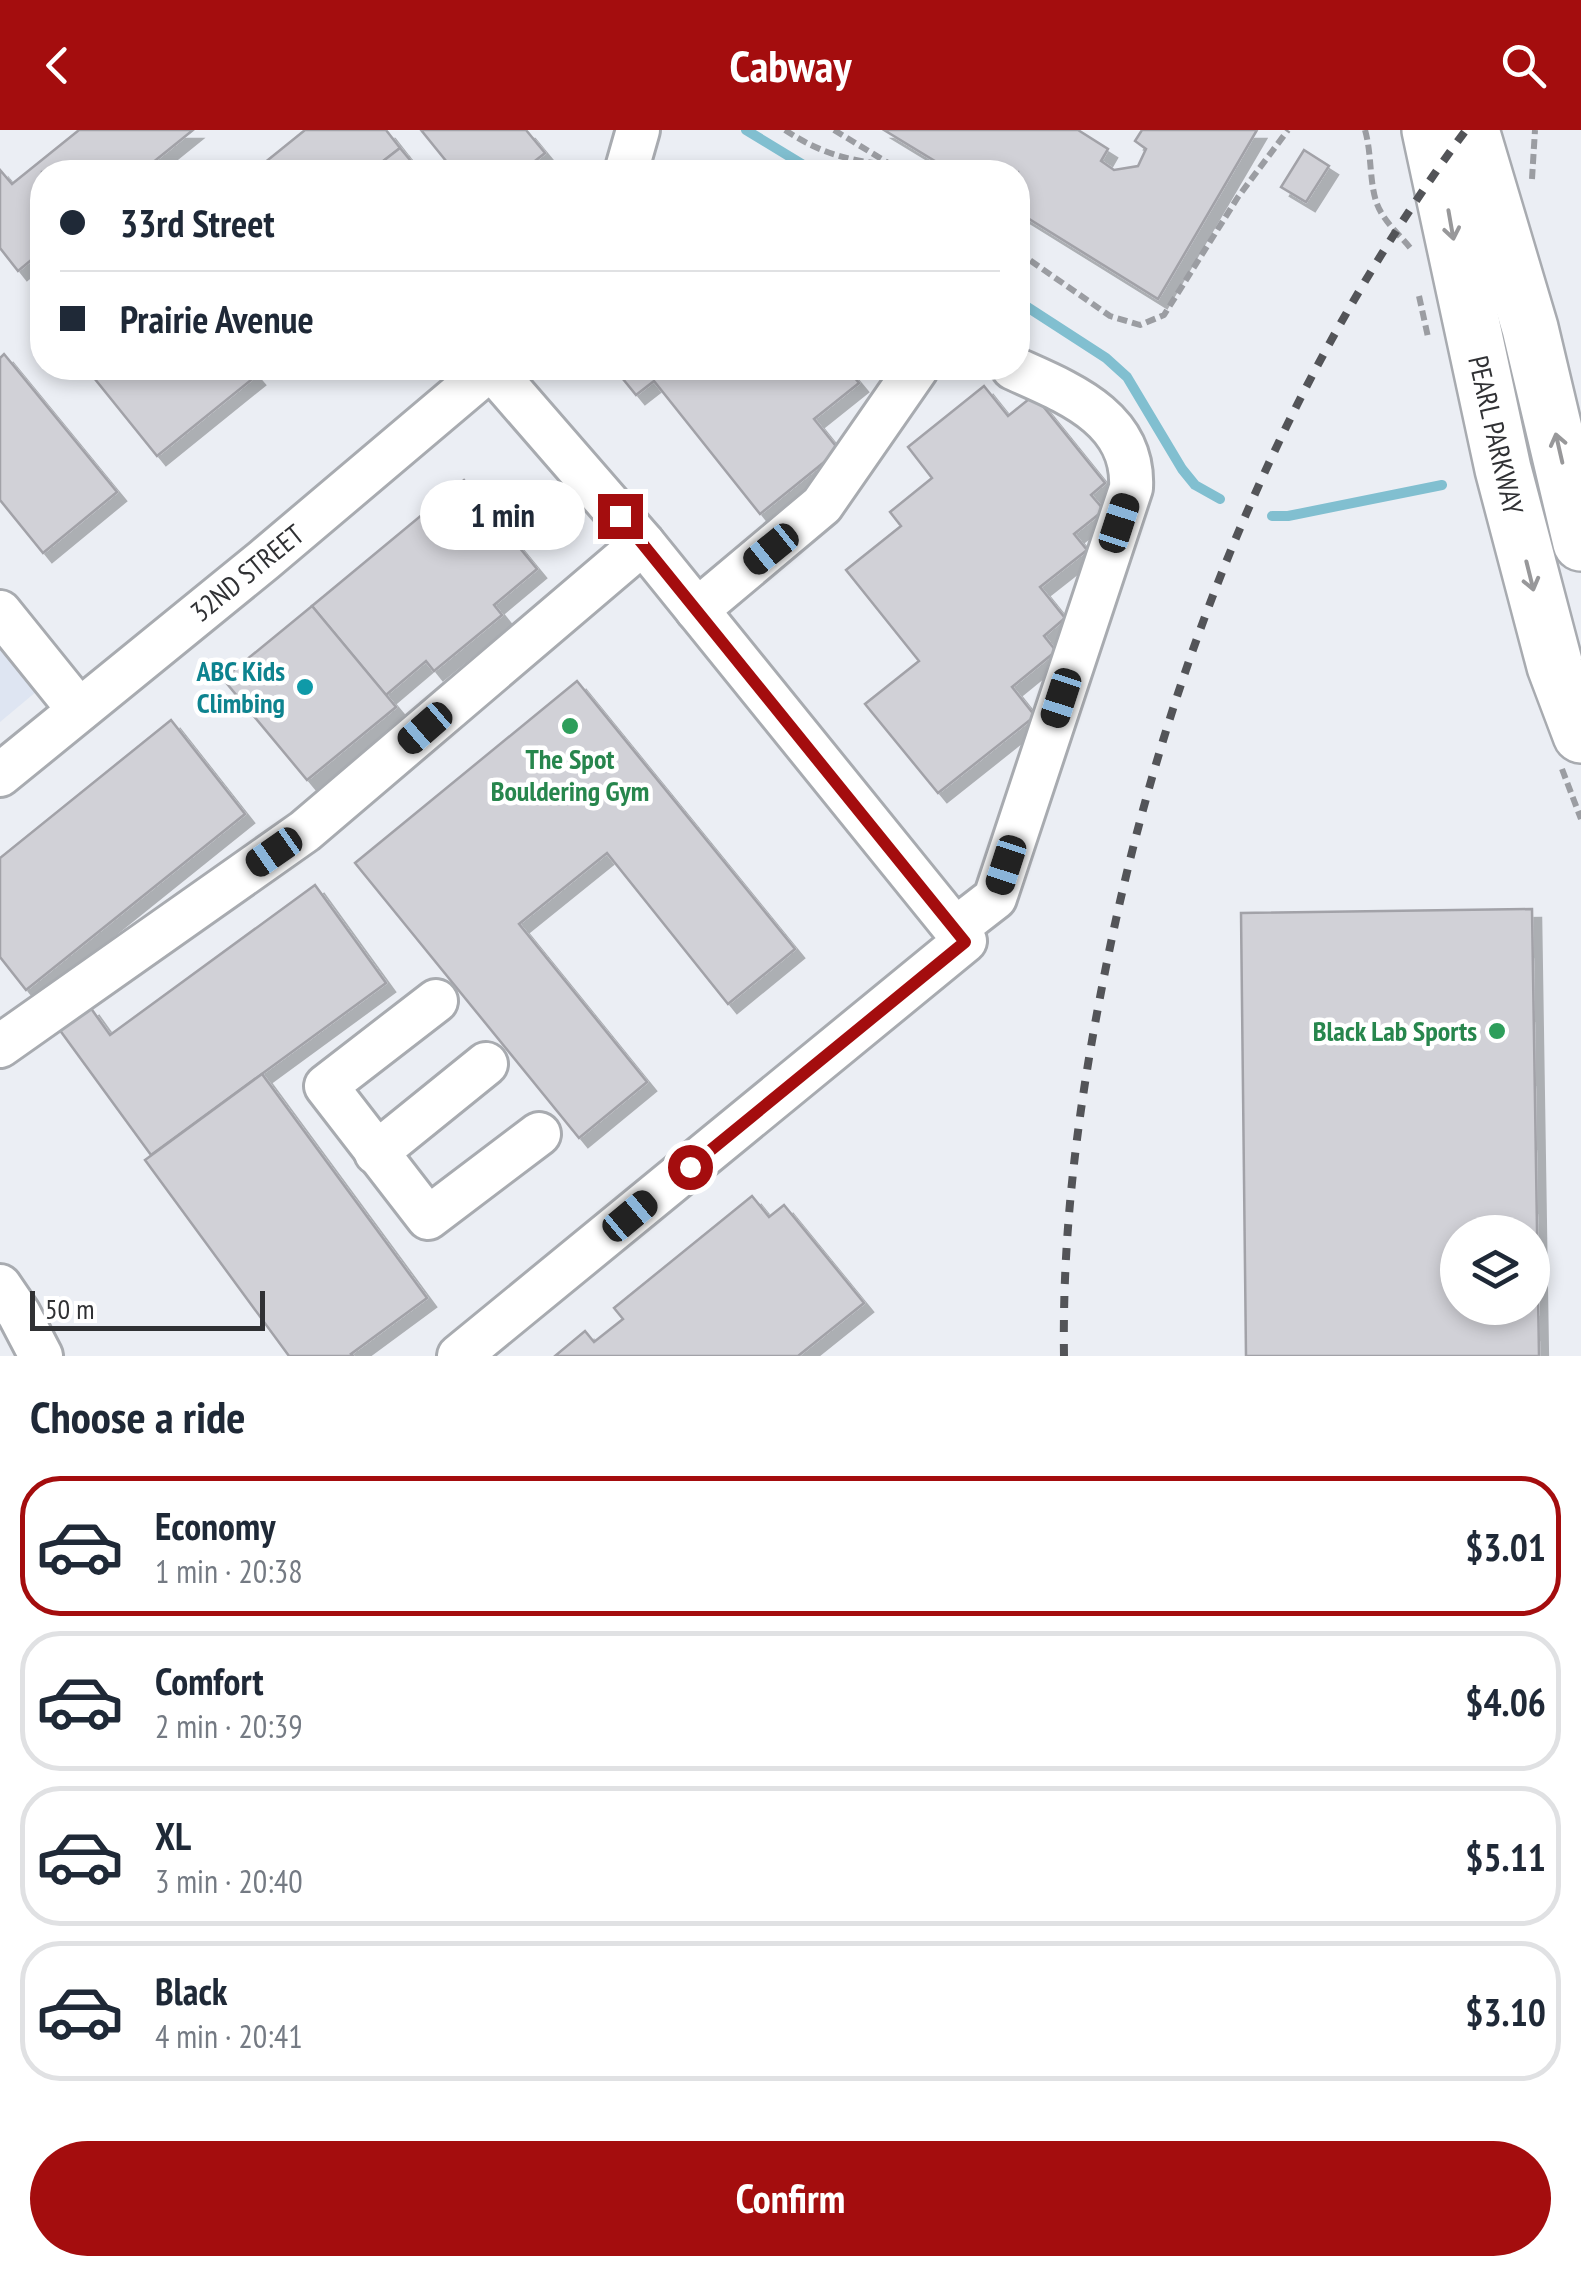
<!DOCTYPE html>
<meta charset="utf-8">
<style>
:root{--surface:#fff;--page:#f6f6f7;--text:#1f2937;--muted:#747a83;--line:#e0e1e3;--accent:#a40d0e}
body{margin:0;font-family:"PT Sans Narrow",sans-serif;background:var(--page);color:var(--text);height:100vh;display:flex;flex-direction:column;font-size:38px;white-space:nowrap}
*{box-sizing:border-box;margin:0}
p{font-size:32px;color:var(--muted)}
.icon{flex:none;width:55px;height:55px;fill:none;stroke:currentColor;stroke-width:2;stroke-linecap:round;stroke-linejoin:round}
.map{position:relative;height:1226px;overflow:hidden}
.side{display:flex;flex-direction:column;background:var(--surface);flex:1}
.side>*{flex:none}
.guide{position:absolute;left:30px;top:30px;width:1000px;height:220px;border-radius:40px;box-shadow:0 5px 15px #0003;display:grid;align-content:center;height:220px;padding:0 30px;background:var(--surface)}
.controls{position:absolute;left:1440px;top:1085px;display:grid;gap:20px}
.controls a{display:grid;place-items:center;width:110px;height:110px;border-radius:50%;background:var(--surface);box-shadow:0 5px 15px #0003;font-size:50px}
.scale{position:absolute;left:30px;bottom:25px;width:235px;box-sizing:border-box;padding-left:10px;border:5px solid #303134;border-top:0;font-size:28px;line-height:35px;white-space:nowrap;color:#303134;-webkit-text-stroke:8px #fff;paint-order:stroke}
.end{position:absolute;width:45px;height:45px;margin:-22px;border:12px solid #a40d0e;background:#fff;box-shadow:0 0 0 5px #fff}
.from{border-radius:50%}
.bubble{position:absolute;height:70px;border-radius:35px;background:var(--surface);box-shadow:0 5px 15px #0003;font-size:32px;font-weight:600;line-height:70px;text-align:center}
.car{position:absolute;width:30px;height:60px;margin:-30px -15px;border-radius:12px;box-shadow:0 0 8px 2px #0007;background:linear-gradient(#222 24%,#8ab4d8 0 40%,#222 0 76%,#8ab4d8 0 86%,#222 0)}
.guide b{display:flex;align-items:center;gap:35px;height:95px;font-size:38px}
.guide b+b{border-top:2px solid var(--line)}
.guide i{width:25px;height:25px;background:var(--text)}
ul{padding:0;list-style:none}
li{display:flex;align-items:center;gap:30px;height:140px;margin:0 20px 15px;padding:0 10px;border:5px solid var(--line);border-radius:40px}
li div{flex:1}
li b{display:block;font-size:38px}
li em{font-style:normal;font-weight:600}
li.on{border-color:var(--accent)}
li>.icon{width:90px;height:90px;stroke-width:1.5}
h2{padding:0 30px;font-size:45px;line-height:120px}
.cta{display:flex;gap:20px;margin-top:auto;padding:20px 30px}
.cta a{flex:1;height:115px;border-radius:60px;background:var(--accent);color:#fff;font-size:40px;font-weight:600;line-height:115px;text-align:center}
header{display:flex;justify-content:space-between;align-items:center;height:130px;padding:0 30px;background:var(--accent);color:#fff;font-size:45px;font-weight:600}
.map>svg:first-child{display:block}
</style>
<header><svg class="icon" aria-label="back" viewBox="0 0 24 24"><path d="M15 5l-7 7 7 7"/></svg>Cabway<svg class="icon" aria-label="search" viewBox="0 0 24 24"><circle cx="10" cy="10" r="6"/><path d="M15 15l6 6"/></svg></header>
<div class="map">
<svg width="1581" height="1226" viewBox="0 0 1581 1226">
<defs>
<filter id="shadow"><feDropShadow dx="9" dy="9" stdDeviation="0" flood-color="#0004"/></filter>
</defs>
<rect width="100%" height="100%" fill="#ebeef4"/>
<path fill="#dee5f2" d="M0 514 37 561 0 592Z"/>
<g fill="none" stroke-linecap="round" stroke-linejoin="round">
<g stroke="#81bfd0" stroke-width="10">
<path d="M746 0 815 42"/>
<path d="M1018 171 1106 228 1127 247 1182 339 1195 355 1220 369"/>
<path d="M1272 386H1288L1442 355"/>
</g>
</g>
<g fill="#d1d1d7" stroke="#a2a2a8" stroke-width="2.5" fill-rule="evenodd" filter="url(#shadow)">
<path d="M79 0H193L141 42H42V121L18 141 0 118V40L12 54Z"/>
<path d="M305 0H386L400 18 369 42H253Z"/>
<path d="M421 0H526L545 23 521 42H455Z"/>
<path d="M884 0H1078L1108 19 1101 31 1114 40 1138 36 1146 19 1135 11 1142 0H1257L1158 169 1018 82V42H953Z"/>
<path d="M400 18 420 42H369Z"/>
<path d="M1304 20 1329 36 1306 72 1281 57Z"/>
<path d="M4 224 117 362 43 423 0 370V228Z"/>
<path d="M86 238H249L256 246 157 326Z"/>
<path d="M614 238H854L849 241 859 253 814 289 839 320 760 384 654 251 636 265Z"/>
<path d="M984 256 1008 286 1034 265 1105 353 1091 365 1104 380 1074 404 1087 420 1040 457 1065 488 1044 506 1056 521 1012 557 1035 586 938 663 865 574 919 531 846 440 901 396 890 382 932 348 908 317Z"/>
<path d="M464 350 537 439 494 475 502 485 434 541 426 531 386 565 312 476Z"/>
<path d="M312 476 396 577 307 650 223 549Z"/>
<path d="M577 551 795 819 728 874 607 723 519 794 647 952 579 1008 355 733Z"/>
<path d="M171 590 245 684 26 860 0 827V728Z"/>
<path d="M315 755 386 853 151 1025 59 899 90 877 110 905Z"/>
<path d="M1532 779 1539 1226H1246L1241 783ZM1458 1102H1532V1178H1458Z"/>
<path d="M262 944 427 1168 351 1224 353 1226H289L145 1030Z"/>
<path d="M752 1066 769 1087 784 1075 864 1173 798 1226H555L585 1201 594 1212 623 1189 614 1178Z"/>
</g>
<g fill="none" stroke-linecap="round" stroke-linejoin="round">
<g stroke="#a8abb0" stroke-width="48">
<g id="minor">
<path d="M626 42 638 0"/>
<path d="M697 480 822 375 917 238"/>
<path d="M0 482 79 580"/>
<path d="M0 645 264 430 491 238 643 413 965 811 459 1226"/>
<path d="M955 799 995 768 1131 358C1135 287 1066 262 1013 238"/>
<path d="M436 871 326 956 428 1088 539 1004"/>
<path d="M0 916 305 701 643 413"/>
<path d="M376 1023 486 934"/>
<path d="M0 1156 19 1184 41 1226"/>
</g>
</g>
<g stroke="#a8abb0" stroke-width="60">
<g id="major">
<path d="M1430 0 1503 339 1555 536 1581 605"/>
<path d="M1471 0 1530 198 1581 413"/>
</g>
</g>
<g stroke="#9b9da2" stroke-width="6" stroke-dasharray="10 5" stroke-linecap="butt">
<path d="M785 0C823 25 849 30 893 36"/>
<path d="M834 0 903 42"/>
<path d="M1365 0C1372 24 1369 52 1377 74 1384 92 1400 105 1412 120"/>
<path d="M1532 49 1535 0"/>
<path d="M1018 122 1110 186 1140 195 1164 185 1238 67 1288 0"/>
<path d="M1419 166 1428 207"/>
<path d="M1562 639 1581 689"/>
</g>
<use href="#minor" stroke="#fff" stroke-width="42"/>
<use href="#major" stroke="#fff" stroke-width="55"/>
<path stroke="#535458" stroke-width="8" stroke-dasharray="12 12" stroke-linecap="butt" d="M1064 1226C1062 1102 1078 979 1102 857 1161 550 1279 252 1466 0"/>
</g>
<defs><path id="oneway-shaft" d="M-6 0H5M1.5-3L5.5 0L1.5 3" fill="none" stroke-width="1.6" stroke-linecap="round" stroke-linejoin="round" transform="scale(2.5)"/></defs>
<g stroke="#98989a">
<use href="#oneway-shaft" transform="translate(1451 95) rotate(80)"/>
<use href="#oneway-shaft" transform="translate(1559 318) rotate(-103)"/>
<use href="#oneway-shaft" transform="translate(1530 446) rotate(76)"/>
</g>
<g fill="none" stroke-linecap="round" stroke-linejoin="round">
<path stroke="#a40d0e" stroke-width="12" d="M620 386 965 812 690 1037"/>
</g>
<circle fill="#0f9aa8" stroke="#fff" stroke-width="4" cx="305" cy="557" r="10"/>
<g fill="#2e9e5b" stroke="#fff" stroke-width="4">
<circle cx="570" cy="596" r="10"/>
<circle cx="1497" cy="901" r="10"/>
</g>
<g text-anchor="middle" stroke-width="9" stroke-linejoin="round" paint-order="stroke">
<g font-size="28" fill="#303134" stroke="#fff">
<text transform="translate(1496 305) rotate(77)" y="10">PEARL PARKWAY</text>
<text transform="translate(247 443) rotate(-39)" y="10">32ND STREET</text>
</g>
<g font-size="28" font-weight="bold" fill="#0d838f" stroke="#fff" text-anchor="end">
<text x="285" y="551">ABC Kids<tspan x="285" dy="32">Climbing</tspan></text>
</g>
<g font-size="28" font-weight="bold" fill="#27864d" stroke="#fff">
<text x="570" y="639">The Spot<tspan x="570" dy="32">Bouldering Gym</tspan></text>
<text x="1477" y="911" text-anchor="end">Black Lab Sports</text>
</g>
</g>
</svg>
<div class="controls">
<a><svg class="icon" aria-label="layers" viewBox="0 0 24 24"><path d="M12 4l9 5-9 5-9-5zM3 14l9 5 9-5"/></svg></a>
</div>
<div class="scale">50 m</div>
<i class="end from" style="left:690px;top:1037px"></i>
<i class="end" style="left:620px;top:386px"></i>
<div class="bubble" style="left:420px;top:350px;width:165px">1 min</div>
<i class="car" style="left:1119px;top:393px;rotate:18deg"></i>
<i class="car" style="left:771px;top:419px;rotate:231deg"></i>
<i class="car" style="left:1061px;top:568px;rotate:198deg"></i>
<i class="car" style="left:425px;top:598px;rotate:229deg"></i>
<i class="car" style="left:274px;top:722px;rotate:235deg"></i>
<i class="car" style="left:1006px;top:735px;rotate:198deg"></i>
<i class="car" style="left:630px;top:1086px;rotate:50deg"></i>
<div class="guide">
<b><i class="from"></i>33rd Street</b>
<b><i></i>Prairie Avenue</b>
</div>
</div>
<section class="side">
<h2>Choose a ride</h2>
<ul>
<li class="on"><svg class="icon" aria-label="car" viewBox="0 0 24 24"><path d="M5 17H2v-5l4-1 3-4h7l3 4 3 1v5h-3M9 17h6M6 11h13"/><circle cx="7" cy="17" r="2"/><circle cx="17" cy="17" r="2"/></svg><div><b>Economy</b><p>1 min · 20:38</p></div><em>$3.01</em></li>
<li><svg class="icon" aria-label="car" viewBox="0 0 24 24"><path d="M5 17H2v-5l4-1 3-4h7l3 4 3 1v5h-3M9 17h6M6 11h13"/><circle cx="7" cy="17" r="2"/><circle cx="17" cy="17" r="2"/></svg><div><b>Comfort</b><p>2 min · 20:39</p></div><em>$4.06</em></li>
<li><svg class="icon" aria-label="car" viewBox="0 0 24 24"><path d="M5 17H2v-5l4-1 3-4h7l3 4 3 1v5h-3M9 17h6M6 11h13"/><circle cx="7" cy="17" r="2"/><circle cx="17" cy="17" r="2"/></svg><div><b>XL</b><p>3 min · 20:40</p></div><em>$5.11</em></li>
<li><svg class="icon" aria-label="car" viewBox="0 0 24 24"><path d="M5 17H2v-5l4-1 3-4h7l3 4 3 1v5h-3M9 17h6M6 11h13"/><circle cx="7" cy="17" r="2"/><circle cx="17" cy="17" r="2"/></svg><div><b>Black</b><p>4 min · 20:41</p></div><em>$3.10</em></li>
</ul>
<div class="cta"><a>Confirm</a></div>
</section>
